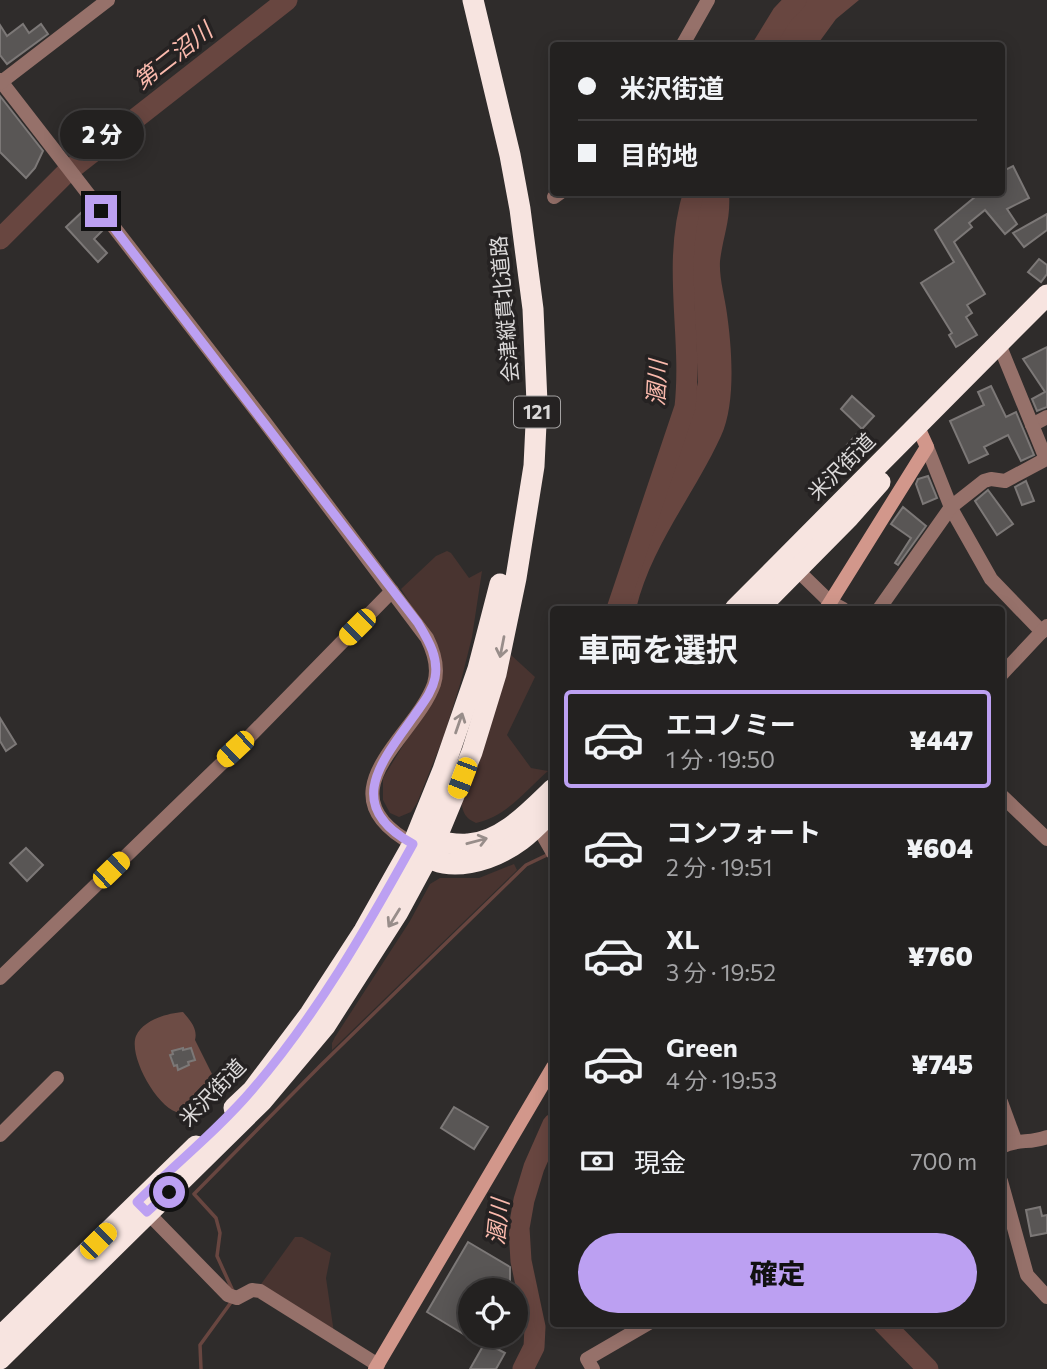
<!DOCTYPE html>
<html lang="ja">
<meta charset="utf-8">
<style>
:root{--surface:#232120;--page:#2f2e2d;--text:#f1f3f6;--muted:#a3a3a5;--line:#403e3e;--accent:#bca0f2}
body{margin:0;font-family:Commissioner,"Noto Sans JP",sans-serif;background:var(--page);color:var(--text);height:100vh;display:flex;flex-direction:column;font-size:26px;white-space:nowrap}
*{box-sizing:border-box;margin:0}
p{font-size:23px;color:var(--muted)}
.icon{flex:none;width:38px;height:38px;fill:none;stroke:currentColor;stroke-width:2;stroke-linecap:round;stroke-linejoin:round}
.map{position:relative;flex:1;overflow:hidden}
.drawer{position:absolute;left:550px;top:606px;width:455px;height:721px;display:flex;flex-direction:column;background:var(--surface);border-radius:7px;box-shadow:0 4px 18px #0003,0 0 0 2px var(--line)}
.drawer>*{flex:none}
.top-card{position:absolute;left:550px;top:42px;width:455px;height:154px;border-radius:7px;box-shadow:0 4px 18px #0003,0 0 0 2px var(--line);display:grid;align-content:center;height:154px;padding:0 28px;background:var(--surface)}
.controls{position:absolute;left:458px;top:1278px;display:grid;gap:14px}
.controls a{display:grid;place-items:center;width:70px;height:70px;border-radius:50%;background:var(--surface);box-shadow:0 4px 18px #0003,0 0 0 2px var(--line);font-size:35px}
.end{position:absolute;width:32px;height:32px;margin:-16px;border:9px solid #bca0f2;background:#111;box-shadow:0 0 0 4px #111}
.from{border-radius:50%}
.bubble{position:absolute;height:49px;border-radius:24px;background:var(--surface);box-shadow:0 4px 18px #0003,0 0 0 2px var(--line);font-size:23px;font-weight:800;line-height:49px;text-align:center}
.car{position:absolute;width:21px;height:42px;margin:-21px -10px;border-radius:9px;box-shadow:0 0 5px 2px #0007;background:linear-gradient(#f5c518 24%,#345 0 40%,#f5c518 0 76%,#345 0 86%,#f5c518 0)}
.top-card b{display:flex;align-items:center;gap:24px;height:66px;font-size:26px}
.top-card b+b{border-top:2px solid var(--line)}
.top-card i{width:18px;height:18px;background:var(--text)}
ul{padding:0;list-style:none}
li{display:flex;align-items:center;gap:21px;height:98px;margin:0 14px 10px;padding:0 14px;border:4px solid transparent;border-radius:7px}
li div{flex:1}
li b{display:block;font-size:26px}
li em{font-style:normal;font-weight:800}
li.active{border-color:var(--accent)}
li>.icon{width:63px;height:63px;stroke-width:1.5}
h2{padding:0 28px;font-size:32px;line-height:84px}
.pay{display:flex;align-items:center;gap:18px;height:77px;padding:0 28px;font-size:26px}
.pay p{margin-inline-start:auto}
.action{display:flex;gap:14px;margin-top:auto;padding:14px 28px}
.action a{flex:1;height:80px;border-radius:42px;background:var(--accent);color:#111;font-size:28px;font-weight:800;line-height:80px;text-align:center}
.map>svg:first-child{display:block}
</style>
<div class="map">
<svg width="1047" height="1369" viewBox="0 0 1047 1369">
<rect width="100%" height="100%" fill="#2f2c2b"/>
<g fill="#493430">
<path d="M447 551 451 553 469 578 482 571 472 637 461 681 444 736 417 803 411 812 399 817 390 813 383 800V778L431 700 437 646 401 589 436 556Z"/>
<path d="M511 655 535 677 507 735 531 768 548 771C525 791 506 817 476 823 465 818 463 813 461 801L506 677Z"/>
<path d="M514 864 517 870 332 1050V1043L335 1037 410 921 430 884 440 878H479Z"/>
<path d="M295 1237H302L331 1253 326 1278 334 1333 259 1287Z"/>
</g>
<path fill="#6d4c45" d="M183 1012C190 1020 198 1029 195 1040L214 1078 215 1099C205 1106 192 1115 180 1113 158 1110 128 1056 136 1036 143 1020 168 1013 183 1012Z"/>
<g fill="#684640">
<path d="M806 0H859L836 19 817 45H772L780 30Z"/>
<path d="M700 193H729C731 220 723 236 720 261 719 279 725 297 727 314 732 349 736 404 721 436 694 495 651 546 636 609H614L638 541 664 491 691 413 698 382 691 245 693 218Z"/>
</g>
<g fill="none" stroke-linecap="round" stroke-linejoin="round">
<g stroke="#684640" stroke-width="3.5">
<path d="M232 1293V1289L217 1256 220 1233 216 1218 194 1194 320 1066 526 865 549 854"/>
<path d="M201 1369 200 1345 232 1301"/>
</g>
<g stroke="#684640" stroke-width="21">
<path d="M763 46 782 15 796 0"/>
<path d="M0 239 66 173 287 0"/>
<path d="M617 609 685 407C693 334 671 265 694 192"/>
<path d="M883 1323 928 1369"/>
<path d="M523 1369 534 1347 535 1327 521 1261 519 1228 524 1200 534 1167 553 1124"/>
</g>
</g>
<g fill="#595655" stroke="#7c7877" stroke-width="2">
<path d="M23 24 29 33 41 24 48 34 7 64 0 55V25L7 36Z"/>
<path d="M0 96 43 151 35 168 26 178 0 152Z"/>
<path d="M1013 166 1029 198 1007 209 1017 224 1005 234 985 210 969 223 972 227 954 242 985 294 967 305 972 313 966 317 977 335 956 347 949 335 952 333 921 283 954 262 935 230 981 192H1001V172Z"/>
<path d="M83 211 102 231 94 239 107 253 98 262 66 227Z"/>
<path d="M1047 214V230L1024 247 1013 233Z"/>
<path d="M1039 259 1047 265V274L1041 282 1028 272Z"/>
<path d="M1047 347V407L1037 411 1032 399 1045 392 1023 359Z"/>
<path d="M991 386 1006 417 1016 412 1034 455 1021 461 1008 435 984 447 988 454 969 463 950 421 984 405 978 392Z"/>
<path d="M852 396 874 416 862 429 841 409Z"/>
<path d="M856 435 870 447 861 457 847 445Z"/>
<path d="M928 476 937 498 923 504 916 484 918 479Z"/>
<path d="M1026 481 1034 501 1022 505 1015 487Z"/>
<path d="M988 490 1013 524 997 535 975 501Z"/>
<path d="M903 507 926 526 898 565 895 563 911 538 891 524Z"/>
<path d="M0 718 16 744 6 751 0 741Z"/>
<path d="M26 848 43 865 27 881 10 863Z"/>
<path d="M183 1048V1050L191 1048 195 1060 188 1062 189 1065 178 1070 177 1065 174 1066 170 1055 173 1054 172 1051Z"/>
<path d="M454 1107 488 1127 474 1149 441 1128Z"/>
<path d="M1040 1207 1042 1216 1047 1215V1233L1031 1236 1026 1210Z"/>
<path d="M468 1242 510 1267V1290H471V1335H493L488 1344 505 1353 496 1369H470L483 1346 427 1312Z"/>
</g>
<g fill="none" stroke-linecap="round" stroke-linejoin="round">
<g stroke="#96716a" stroke-width="14">
<path d="M682 46 708 0"/>
<path d="M0 80 264 421 427 638C434 652 439 668 434 684 415 738 319 793 413 844"/>
<path d="M0 83 108 0"/>
<path d="M554 197 561 192"/>
<path d="M1032 425 1047 417"/>
<path d="M927 447 952 510 991 579 1042 632"/>
<path d="M792 565 830 602 843 609"/>
<path d="M879 609 951 507 984 481 991 479 1005 481 1046 459 999 344"/>
<path d="M1001 675 1047 626"/>
<path d="M1001 795 1047 839"/>
<path d="M537 825 553 853"/>
<path d="M0 978 250 736 392 591"/>
<path d="M1001 1102 1015 1140"/>
<path d="M0 1135 57 1078"/>
<path d="M1001 1147C1018 1138 1029 1144 1047 1137"/>
<path d="M1001 1181 1027 1275 1047 1297"/>
<path d="M143 1208 228 1295 237 1298 252 1290 260 1291 378 1365"/>
<path d="M593 1369 587 1359 649 1323"/>
</g>
<g stroke="#d2978b" stroke-width="14">
<path d="M826 609 927 447 917 425"/>
<path d="M375 1369 553 1067"/>
</g>
<g stroke="#f7e4e0" stroke-width="21">
<path d="M735 609 1047 295"/>
<path d="M758 609 849 517 880 482"/>
<path d="M425 842C440 839 452 846 468 844 502 842 530 811 553 789"/>
<path d="M419 850C446 877 494 860 521 840 532 832 543 820 553 810"/>
<path d="M234 1108 252 1091 310 1014 364 931 413 844 443 770 478 669 500 584"/>
<path d="M0 1337 196 1146"/>
<path d="M0 1359 262 1101 325 1026 398 912 431 851 472 752 496 674 516 578 534 466 537 403 533 309 520 209 510 155 473 0"/>
</g>
</g>
<defs><path id="oneway-shaft" d="M-6 0H5M1.5-3L5.5 0L1.5 3" fill="none" stroke-width="1.6" stroke-linecap="round" stroke-linejoin="round" transform="scale(1.75)"/></defs>
<g stroke="#988d8a">
<use href="#oneway-shaft" transform="translate(502 647) rotate(101)"/>
<use href="#oneway-shaft" transform="translate(459 723) rotate(-71)"/>
<use href="#oneway-shaft" transform="translate(477 841) rotate(-15)"/>
<use href="#oneway-shaft" transform="translate(394 918) rotate(122)"/>
</g>
<g fill="none" stroke-linecap="round" stroke-linejoin="round">
<path stroke="#bca0f2" stroke-width="9" d="M101 211 418 623C428 640 439 657 435 678 432 693 422 704 414 716 381 762 343 806 413 844 366 929 316 1016 252 1090 217 1131 175 1164 137 1202L147 1212 169 1192"/>
</g>
<g text-anchor="middle" stroke-width="7" stroke-linejoin="round" paint-order="stroke">
<rect fill="#252222" stroke="#a4a2a2" stroke-width="2" x="514" y="396.5" width="46" height="31" rx="5"/>
<g font-size="19" font-weight="bold" fill="#dbd9d9">
<text x="537" y="419">121</text>
</g>
<g font-size="21" fill="#dbd9d9" stroke="#252222">
<text transform="translate(505 309) rotate(-95)" y="7">会津縦貫北道路</text>
<text transform="translate(842 467) rotate(-45)" y="7">米沢街道</text>
<text transform="translate(213 1093) rotate(-46)" y="7">米沢街道</text>
</g>
<g font-size="23" font-style="italic" fill="#fbbaad" stroke="#252222">
<text transform="translate(173 56) rotate(-38)" y="8">第二沼川</text>
<text transform="translate(657 383) rotate(-87)" y="8">溷川</text>
<text transform="translate(498 1222) rotate(-84)" y="8">溷川</text>
</g>
</g>
</svg>
<div class="controls">
<a><svg class="icon" aria-label="locate" viewBox="0 0 24 24"><circle cx="12" cy="12" r="6"/><path d="M12 2v4M12 18v4M2 12h4M18 12h4"/></svg></a>
</div>
<i class="end from" style="left:169px;top:1192px"></i>
<i class="end" style="left:101px;top:211px"></i>
<div class="bubble" style="left:60px;top:110px;width:84px">2 分</div>
<i class="car" style="left:357px;top:627px;rotate:225deg"></i>
<i class="car" style="left:235px;top:749px;rotate:227deg"></i>
<i class="car" style="left:462px;top:778px;rotate:201deg"></i>
<i class="car" style="left:111px;top:870px;rotate:46deg"></i>
<i class="car" style="left:98px;top:1241px;rotate:45deg"></i>
<div class="top-card">
<b><i class="from"></i>米沢街道</b>
<b><i></i>目的地</b>
</div>
<section class="drawer">
<h2>車両を選択</h2>
<ul>
<li class="active"><svg class="icon" aria-label="car" viewBox="0 0 24 24"><path d="M5 17H2v-5l4-1 3-4h7l3 4 3 1v5h-3M9 17h6M6 11h13"/><circle cx="7" cy="17" r="2"/><circle cx="17" cy="17" r="2"/></svg><div><b>エコノミー</b><p>1 分 · 19:50</p></div><em>¥447</em></li>
<li><svg class="icon" aria-label="car" viewBox="0 0 24 24"><path d="M5 17H2v-5l4-1 3-4h7l3 4 3 1v5h-3M9 17h6M6 11h13"/><circle cx="7" cy="17" r="2"/><circle cx="17" cy="17" r="2"/></svg><div><b>コンフォート</b><p>2 分 · 19:51</p></div><em>¥604</em></li>
<li><svg class="icon" aria-label="car" viewBox="0 0 24 24"><path d="M5 17H2v-5l4-1 3-4h7l3 4 3 1v5h-3M9 17h6M6 11h13"/><circle cx="7" cy="17" r="2"/><circle cx="17" cy="17" r="2"/></svg><div><b>XL</b><p>3 分 · 19:52</p></div><em>¥760</em></li>
<li><svg class="icon" aria-label="car" viewBox="0 0 24 24"><path d="M5 17H2v-5l4-1 3-4h7l3 4 3 1v5h-3M9 17h6M6 11h13"/><circle cx="7" cy="17" r="2"/><circle cx="17" cy="17" r="2"/></svg><div><b>Green</b><p>4 分 · 19:53</p></div><em>¥745</em></li>
</ul>
<div class="pay"><svg class="icon" aria-label="cash" viewBox="0 0 24 24"><path d="M3 7h18v10H3z"/><circle cx="12" cy="12" r="2"/></svg>現金<p>700 m</p></div>
<div class="action"><a>確定</a></div>
</section>
</div>
